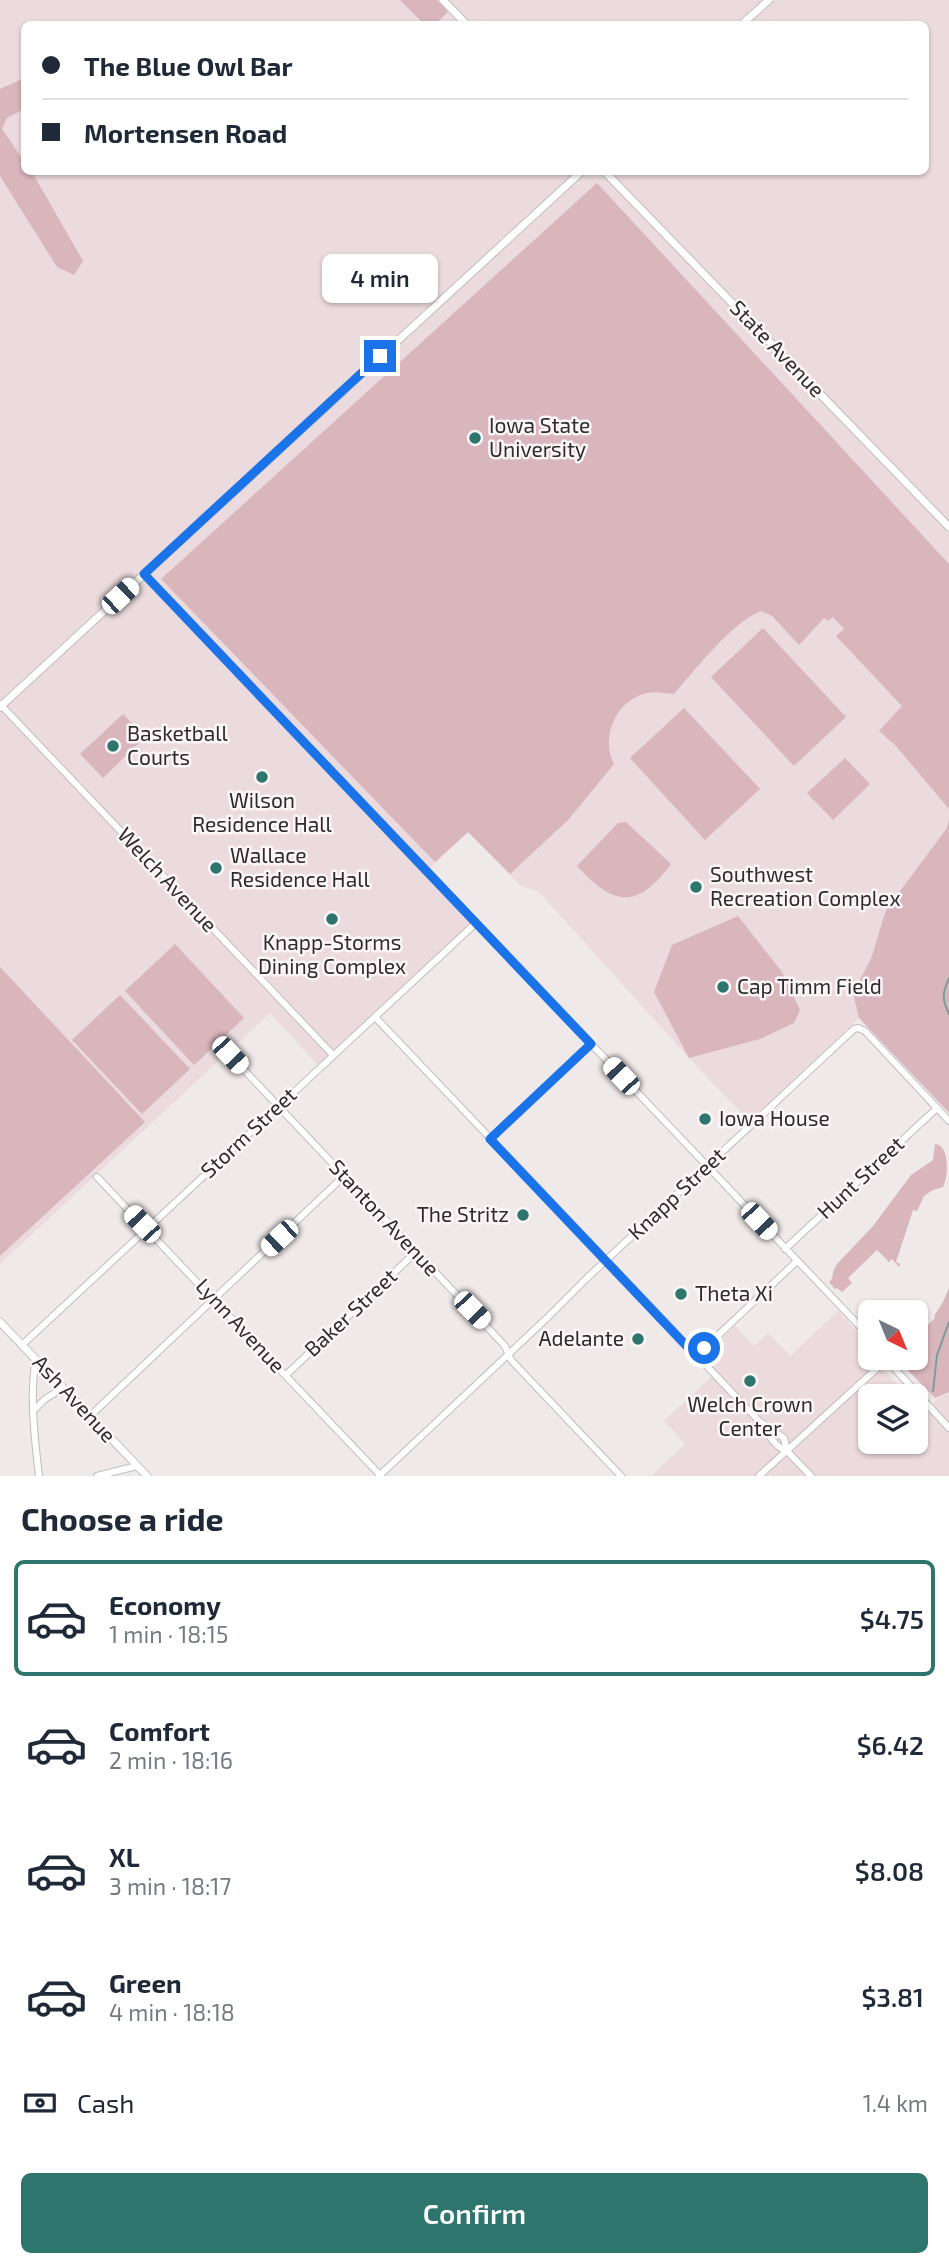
<!DOCTYPE html>
<meta charset="utf-8">
<style>
:root{--surface:#fff;--page:#f2f2f3;--text:#1f2937;--muted:#747a83;--line:#e0e1e3;--accent:#2d756d}
body{margin:0;font-family:"Exo 2",sans-serif;background:var(--page);color:var(--text);height:100vh;display:flex;flex-direction:column;font-size:26px;white-space:nowrap}
*{box-sizing:border-box;margin:0}
p{font-size:23px;color:var(--muted)}
.icon{flex:none;width:38px;height:38px;fill:none;stroke:currentColor;stroke-width:2;stroke-linecap:round;stroke-linejoin:round}
.map{position:relative;height:1476px;overflow:hidden}
.sheet{display:flex;flex-direction:column;background:var(--surface);flex:1}
.sheet>*{flex:none}
.guide{position:absolute;left:21px;top:21px;width:908px;height:154px;border-radius:10px;box-shadow:0 2px 5px #0004;display:grid;align-content:center;height:154px;padding:0 21px;background:var(--surface)}
.needle{width:46px;rotate:137deg}
.buttons{position:absolute;left:858px;top:1300px;display:grid;gap:14px}
.buttons a{display:grid;place-items:center;width:70px;height:70px;border-radius:10px;background:var(--surface);box-shadow:0 2px 5px #0004;font-size:35px}
.end{position:absolute;width:32px;height:32px;margin:-16px;border:9px solid #1a73e8;background:#fff;box-shadow:0 0 0 4px #fff}
.from{border-radius:50%}
.bubble{position:absolute;height:49px;border-radius:10px;background:var(--surface);box-shadow:0 2px 5px #0004;font-size:23px;font-weight:600;line-height:49px;text-align:center}
.car{position:absolute;width:21px;height:42px;margin:-21px -10px;border-radius:9px;box-shadow:0 0 5px 2px #0007;background:linear-gradient(#fff 24%,#345 0 40%,#fff 0 76%,#345 0 86%,#fff 0)}
.guide b{display:flex;align-items:center;gap:24px;height:66px;font-size:26px}
.guide b+b{border-top:2px solid var(--line)}
.guide i{width:18px;height:18px;background:var(--text)}
ul{padding:0;list-style:none}
li{display:flex;align-items:center;gap:21px;height:116px;margin:0 14px 10px;padding:0 7px;border:4px solid transparent;border-radius:10px}
li div{flex:1}
li b{display:block;font-size:26px}
li em{font-style:normal;font-weight:600}
li.active{border-color:var(--accent)}
li>.icon{width:63px;height:63px;stroke-width:1.5}
h2{padding:0 21px;font-size:32px;line-height:84px}
.pay{display:flex;align-items:center;gap:18px;height:77px;padding:0 21px;font-size:26px}
.pay p{margin-inline-start:auto}
.cta{display:flex;gap:14px;margin-top:auto;padding:14px 21px}
.cta a{flex:1;height:80px;border-radius:10px;background:var(--accent);color:#fff;font-size:28px;font-weight:600;line-height:80px;text-align:center}
.map>svg:first-child{display:block}
</style>
<div class="map">
<svg width="949" height="1476" viewBox="0 0 949 1476">
<rect width="100%" height="100%" fill="#f0e9ea"/>
<g fill="#ebdbde" fill-rule="evenodd">
<path d="M0 0H949V1113L859 1018 749 1121 689 1058 539 892 521 886 468 832 427 871 476 923 320 1067 270 1013 0 1264ZM24 24H926V172H24Z"/>
<path d="M838 1311 870 1345V1358H877L886 1372 908 1396H870V1442H915V1404L924 1412 939 1397 949 1392V1476H651L685 1444 664 1421 714 1374 696 1356 706 1353 735 1326 754 1346 768 1333 790 1356Z"/>
</g>
<g fill="#d9b5bc">
<path d="M400 0H437L447 10V13L435 24H424Z"/>
<path d="M24 78V109L7 118 2 129 24 161V172H32L83 261 74 275 57 267 0 176V89Z"/>
<path d="M597 183 949 564V809L895 745 879 731 902 706 836 636 844 629 833 617 828 621 824 618 799 645 772 616 761 611C732 622 695 670 674 694 665 693 656 691 646 693 616 701 600 737 614 764L569 819 510 874 468 832 435 862 161 579Z"/>
<path d="M763 628 846 717 794 766 711 677Z"/>
<path d="M684 708 760 789 705 840 630 758Z"/>
<path d="M123 714 145 737 103 778 80 754Z"/>
<path d="M845 758 870 784 833 820 807 793Z"/>
<path d="M949 819V1113L859 1018 853 993 871 959 886 910 947 828Z"/>
<path d="M626 822 671 864C636 911 613 905 577 866L618 823Z"/>
<path d="M738 916 782 972 800 1010 794 1023 760 1039 689 1058 654 992 672 945Z"/>
<path d="M175 944 244 1018 194 1065 125 991Z"/>
<path d="M0 967 145 1122 0 1256Z"/>
<path d="M120 995 190 1069 142 1114 72 1040Z"/>
<path d="M935 1144C949 1144 949 1174 943 1187L933 1190 924 1196 917 1211 913 1210 896 1262 900 1264 899 1267 892 1259 889 1262 877 1250 848 1278 852 1283 842 1292 837 1288 835 1289 829 1282 832 1279 833 1272 837 1264 873 1226 911 1175 933 1160Z"/>
<path d="M949 1288V1392L935 1398 896 1358H915V1337L935 1318 934 1316 943 1302Z"/>
</g>
<g fill="none" stroke-linecap="round" stroke-linejoin="round">
<g stroke="#789f9a" stroke-width="2">
<path d="M949 978C942 994 942 999 949 1014"/>
<path d="M933 1391 937 1355 949 1322"/>
</g>
<g stroke="#c2bcbd" stroke-width="8">
<g id="minor">
<path d="M144 574 870 1337"/>
<path d="M0 704 333 1055"/>
<path d="M375 1017 760 1422 773 1441 779 1447 787 1451 811 1476"/>
<path d="M230 1055 505 1346 511 1360 621 1476"/>
<path d="M490 1139 591 1044"/>
<path d="M97 1177 381 1476"/>
<path d="M785 1249 937 1108"/>
<path d="M22 1345 476 923"/>
<path d="M696 1356 797 1261"/>
<path d="M885 1358 949 1428"/>
<path d="M36 1360C29 1392 35 1442 39 1476"/>
<path d="M286 1375 416 1252"/>
<path d="M34 1410 45 1399 63 1388"/>
<path d="M90 1416 344 1176"/>
<path d="M762 1423 784 1438 787 1451"/>
<path d="M97 1476 137 1466"/>
<path d="M379 1476 547 1318 587 1278 854 1029 858 1028 865 1031 949 1121"/>
<path d="M759 1476 886 1360"/>
</g>
</g>
<g stroke="#c2bcbd" stroke-width="9">
<g id="tertiary">
<path d="M443 0 466 24"/>
<path d="M742 24 769 0"/>
<path d="M605 172 949 527"/>
<path d="M0 707 581 172"/>
<path d="M0 1322 147 1476"/>
</g>
</g>
<use href="#minor" stroke="#fff" stroke-width="6"/>
<use href="#tertiary" stroke="#fff" stroke-width="7"/>
</g>
<g fill="none" stroke-linecap="round" stroke-linejoin="round">
<path stroke="#1a73e8" stroke-width="9" d="M380 356 144 574 591 1044 490 1139 696 1356 704 1348"/>
</g>
<g fill="#2d756d" stroke="#fdf6f8" stroke-width="2.5">
<circle cx="475" cy="438" r="7"/>
<circle cx="113" cy="746" r="7"/>
<circle cx="262" cy="777" r="7"/>
<circle cx="216" cy="868" r="7"/>
<circle cx="696" cy="887" r="7"/>
<circle cx="332" cy="919" r="7"/>
<circle cx="723" cy="987" r="7"/>
<circle cx="705" cy="1119" r="7"/>
<circle cx="523" cy="1215" r="7"/>
<circle cx="681" cy="1294" r="7"/>
<circle cx="638" cy="1339" r="7"/>
<circle cx="750" cy="1381" r="7"/>
</g>
<g text-anchor="middle" stroke-width="5" stroke-linejoin="round" paint-order="stroke">
<g font-size="21" fill="#2e2b2c" stroke="#fdf6f8">
<text transform="translate(777 349) rotate(46)" y="7">State Avenue</text>
<text transform="translate(167 880) rotate(47)" y="7">Welch Avenue</text>
<text transform="translate(249 1133) rotate(-43)" y="7">Storm Street</text>
<text transform="translate(861 1178) rotate(-43)" y="7">Hunt Street</text>
<text transform="translate(677 1194) rotate(-43)" y="7">Knapp Street</text>
<text transform="translate(384 1218) rotate(47)" y="7">Stanton Avenue</text>
<text transform="translate(351 1313) rotate(-43)" y="7">Baker Street</text>
<text transform="translate(240 1326) rotate(47)" y="7">Lynn Avenue</text>
<text transform="translate(74 1399) rotate(47)" y="7">Ash Avenue</text>
</g>
<g font-size="21" fill="#2e2b2c" stroke="#fdf6f8" text-anchor="start">
<text x="489" y="433">Iowa State<tspan x="489" dy="24">University</tspan></text>
<text x="127" y="741">Basketball<tspan x="127" dy="24">Courts</tspan></text>
<text x="262" y="808" text-anchor="middle">Wilson<tspan x="262" dy="24">Residence Hall</tspan></text>
<text x="230" y="863">Wallace<tspan x="230" dy="24">Residence Hall</tspan></text>
<text x="710" y="882">Southwest<tspan x="710" dy="24">Recreation Complex</tspan></text>
<text x="332" y="950" text-anchor="middle">Knapp-Storms<tspan x="332" dy="24">Dining Complex</tspan></text>
<text x="737" y="994">Cap Timm Field</text>
<text x="719" y="1126">Iowa House</text>
<text x="509" y="1222" text-anchor="end">The Stritz</text>
<text x="695" y="1301">Theta Xi</text>
<text x="624" y="1346" text-anchor="end">Adelante</text>
<text x="750" y="1412" text-anchor="middle">Welch Crown<tspan x="750" dy="24">Center</tspan></text>
</g>
</g>
</svg>
<div class="buttons">
<a><svg class="needle" viewBox="-14 -14 28 28"><path d="M0-13l5 13h-10z" fill="#e53935"/><path d="M0 13l5-13h-10z" fill="#747a83"/></svg></a>
<a><svg class="icon" aria-label="layers" viewBox="0 0 24 24"><path d="M12 4l9 5-9 5-9-5zM3 14l9 5 9-5"/></svg></a>
</div>
<i class="end from" style="left:704px;top:1348px"></i>
<i class="end" style="left:380px;top:356px"></i>
<div class="bubble" style="left:322px;top:254px;width:116px">4 min</div>
<i class="car" style="left:120px;top:596px;rotate:47deg"></i>
<i class="car" style="left:230px;top:1055px;rotate:137deg"></i>
<i class="car" style="left:621px;top:1076px;rotate:317deg"></i>
<i class="car" style="left:759px;top:1221px;rotate:137deg"></i>
<i class="car" style="left:142px;top:1224px;rotate:316deg"></i>
<i class="car" style="left:279px;top:1238px;rotate:227deg"></i>
<i class="car" style="left:472px;top:1310px;rotate:136deg"></i>
<div class="guide">
<b><i class="from"></i>The Blue Owl Bar</b>
<b><i></i>Mortensen Road</b>
</div>
</div>
<section class="sheet">
<h2>Choose a ride</h2>
<ul>
<li class="active"><svg class="icon" aria-label="car" viewBox="0 0 24 24"><path d="M5 17H2v-5l4-1 3-4h7l3 4 3 1v5h-3M9 17h6M6 11h13"/><circle cx="7" cy="17" r="2"/><circle cx="17" cy="17" r="2"/></svg><div><b>Economy</b><p>1 min · 18:15</p></div><em>$4.75</em></li>
<li><svg class="icon" aria-label="car" viewBox="0 0 24 24"><path d="M5 17H2v-5l4-1 3-4h7l3 4 3 1v5h-3M9 17h6M6 11h13"/><circle cx="7" cy="17" r="2"/><circle cx="17" cy="17" r="2"/></svg><div><b>Comfort</b><p>2 min · 18:16</p></div><em>$6.42</em></li>
<li><svg class="icon" aria-label="car" viewBox="0 0 24 24"><path d="M5 17H2v-5l4-1 3-4h7l3 4 3 1v5h-3M9 17h6M6 11h13"/><circle cx="7" cy="17" r="2"/><circle cx="17" cy="17" r="2"/></svg><div><b>XL</b><p>3 min · 18:17</p></div><em>$8.08</em></li>
<li><svg class="icon" aria-label="car" viewBox="0 0 24 24"><path d="M5 17H2v-5l4-1 3-4h7l3 4 3 1v5h-3M9 17h6M6 11h13"/><circle cx="7" cy="17" r="2"/><circle cx="17" cy="17" r="2"/></svg><div><b>Green</b><p>4 min · 18:18</p></div><em>$3.81</em></li>
</ul>
<div class="pay"><svg class="icon" aria-label="cash" viewBox="0 0 24 24"><path d="M3 7h18v10H3z"/><circle cx="12" cy="12" r="2"/></svg>Cash<p>1.4 km</p></div>
<div class="cta"><a>Confirm</a></div>
</section>
